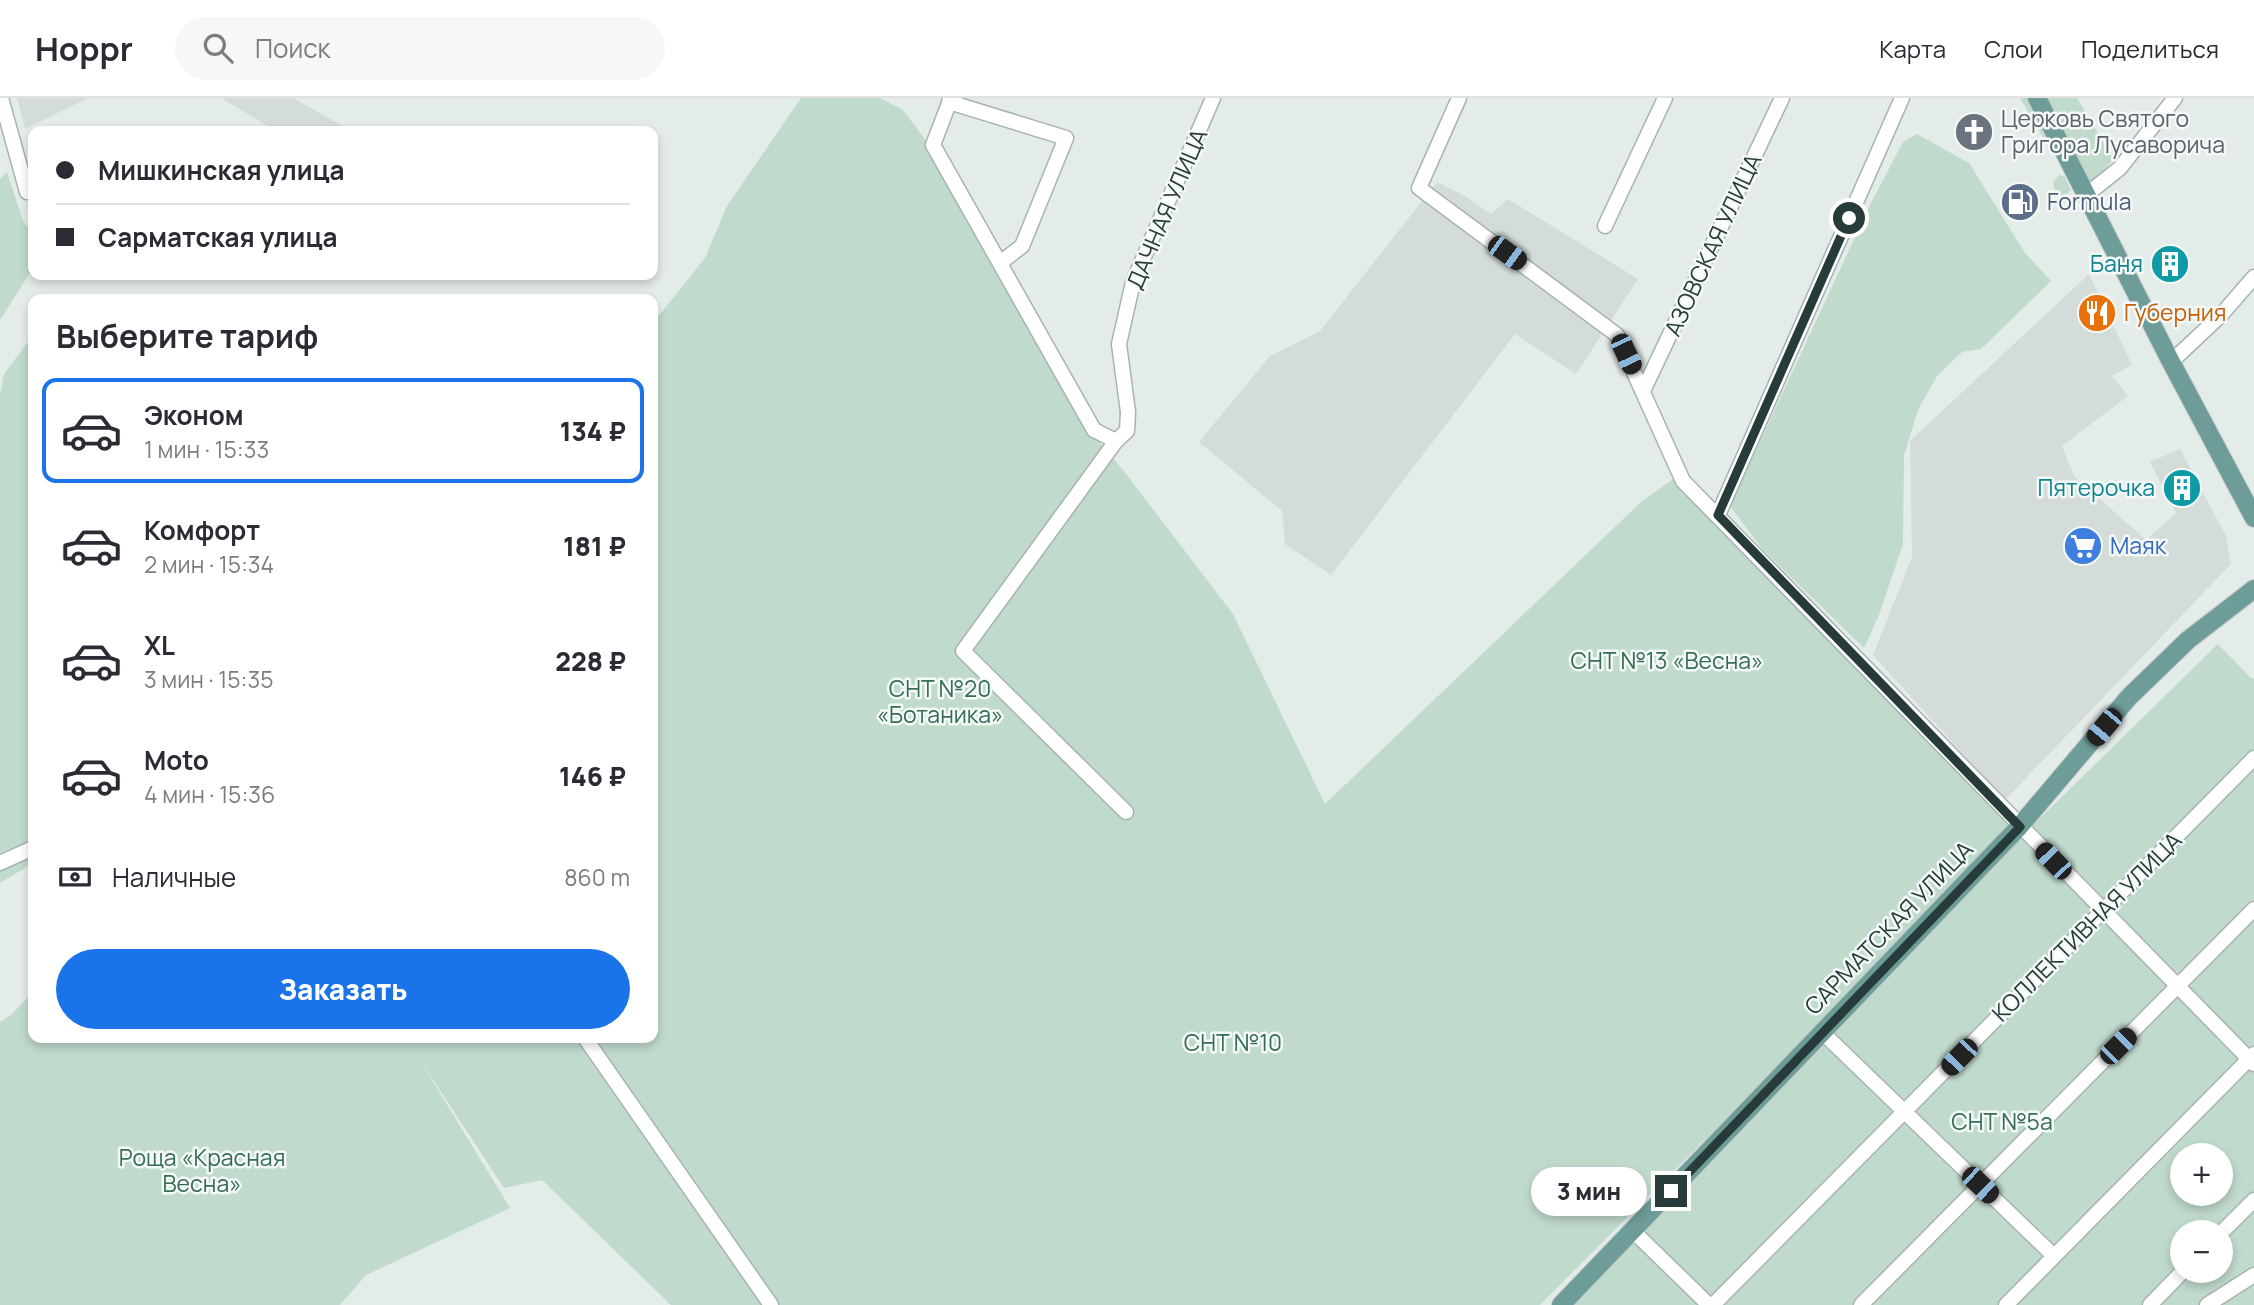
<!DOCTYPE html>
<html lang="ru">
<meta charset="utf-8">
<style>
:root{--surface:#fff;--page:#f7f7f7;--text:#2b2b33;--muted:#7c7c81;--line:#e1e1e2;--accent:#1a73e8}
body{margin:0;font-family:Manrope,sans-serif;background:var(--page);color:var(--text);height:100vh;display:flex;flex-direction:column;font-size:26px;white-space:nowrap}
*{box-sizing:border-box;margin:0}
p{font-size:23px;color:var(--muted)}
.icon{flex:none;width:38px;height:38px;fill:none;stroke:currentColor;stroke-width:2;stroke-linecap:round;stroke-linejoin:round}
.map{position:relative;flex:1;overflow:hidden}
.side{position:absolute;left:28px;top:196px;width:630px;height:749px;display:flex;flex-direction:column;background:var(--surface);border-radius:14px;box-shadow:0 4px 10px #0003}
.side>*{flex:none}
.top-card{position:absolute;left:28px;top:28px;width:630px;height:154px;border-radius:14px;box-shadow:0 4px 10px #0003;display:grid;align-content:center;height:154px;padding:0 28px;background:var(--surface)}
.tools{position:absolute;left:2170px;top:1045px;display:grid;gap:14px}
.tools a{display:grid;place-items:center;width:63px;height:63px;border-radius:50%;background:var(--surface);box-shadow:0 4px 10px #0003;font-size:35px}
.end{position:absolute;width:32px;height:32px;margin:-16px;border:9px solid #263b3a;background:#fff;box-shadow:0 0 0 4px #fff}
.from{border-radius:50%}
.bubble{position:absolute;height:49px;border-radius:24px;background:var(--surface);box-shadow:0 4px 10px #0003;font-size:23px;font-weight:800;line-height:49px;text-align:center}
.car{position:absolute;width:21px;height:42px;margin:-21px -10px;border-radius:9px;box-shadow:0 0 5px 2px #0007;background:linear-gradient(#222 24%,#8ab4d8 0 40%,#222 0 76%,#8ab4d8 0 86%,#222 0)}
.top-card b{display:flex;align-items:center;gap:24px;height:66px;font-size:26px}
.top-card b+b{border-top:2px solid var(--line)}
.top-card i{width:18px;height:18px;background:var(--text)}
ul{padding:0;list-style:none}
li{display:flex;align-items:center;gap:21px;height:105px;margin:0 14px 10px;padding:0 14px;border:4px solid transparent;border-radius:14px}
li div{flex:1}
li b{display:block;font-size:26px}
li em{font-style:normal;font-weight:800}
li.selected{border-color:var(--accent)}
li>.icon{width:63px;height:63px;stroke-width:1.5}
h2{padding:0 28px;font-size:32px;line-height:84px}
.pay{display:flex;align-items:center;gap:18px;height:77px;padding:0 28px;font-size:26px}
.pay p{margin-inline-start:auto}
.primary-button{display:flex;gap:14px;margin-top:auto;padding:14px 28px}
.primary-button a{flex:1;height:80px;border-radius:42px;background:var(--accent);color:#fff;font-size:28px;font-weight:800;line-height:80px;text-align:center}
header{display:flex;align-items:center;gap:42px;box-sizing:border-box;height:98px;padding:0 35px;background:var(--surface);border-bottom:2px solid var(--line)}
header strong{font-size:33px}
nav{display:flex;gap:38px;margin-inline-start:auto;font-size:24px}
.search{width:490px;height:63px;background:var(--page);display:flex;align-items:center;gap:18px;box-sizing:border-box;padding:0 24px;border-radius:38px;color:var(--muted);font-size:26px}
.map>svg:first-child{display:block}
</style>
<header>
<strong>Hoppr</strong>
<div class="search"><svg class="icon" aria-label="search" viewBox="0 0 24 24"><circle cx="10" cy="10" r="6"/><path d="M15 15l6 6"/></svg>Поиск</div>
<nav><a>Карта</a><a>Слои</a><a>Поделиться</a></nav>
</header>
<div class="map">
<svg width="2254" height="1207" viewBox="0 0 2254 1207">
<rect width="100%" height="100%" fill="#e4ecea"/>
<g fill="#d3dcd9">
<path d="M17 0H88L25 31Z"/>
<path d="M221 0H293L352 33H276Z"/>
<path d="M1437 84 1465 98 1491 116 1508 101 1638 181 1576 276 1515 236 1331 477 1285 446 1282 413 1199 344 1270 258 1320 233Z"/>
<path d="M2089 176 2132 267 2112 278 2128 298 2062 348 2074 378 2146 442 2176 415 2150 364 2180 351 2226 438 2231 466 2005 702 1873 557 1912 459 1910 343Z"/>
</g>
<g fill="#c0dacc" fill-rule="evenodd">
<path d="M801 0H880L903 12 936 56 1069 279 1077 318 1123 372 1233 516 1325 706 1641 404 1679 377 2013 721 1889 857 1540 1207H671L542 1082 504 1090 418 959 510 1110 366 1177 340 1207H0V924L12 916 33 894V940H653V225L705 160 727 108Z"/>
<path d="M2020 0H2031L2055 46 2050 51Z"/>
<path d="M2042 0H2077L2113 61 2094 84 2085 87Z"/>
<path d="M1917 36 1969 65 2025 155 2051 183 1981 251 1962 254 1937 278 1918 312 1904 358 1903 446 1879 517 1864 550 1762 451 1730 408 1870 107 1903 44Z"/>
<path d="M7 74 23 123 33 135V170L0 222V81Z"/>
<path d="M2059 77 2064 78 2071 92 2063 99 2056 95 2053 85Z"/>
<path d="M33 237V765L0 785V298L4 276Z"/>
<path d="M2218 546 2252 581 2254 580V1207H1570L1828 943 2032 728ZM2182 1057H2221V1096H2182ZM2182 1134H2221V1172H2182Z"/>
</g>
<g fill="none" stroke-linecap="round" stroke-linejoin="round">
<g stroke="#a7b3b2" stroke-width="17">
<g id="minor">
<path d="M1 0 27 94"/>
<path d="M951 0 933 47 1094 332 1116 343"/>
<path d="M1459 0 1419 90 1617 237 1683 383 2254 966"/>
<path d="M949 4 1066 40 1022 148 1000 165"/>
<path d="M2085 98 2120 70 2175 0"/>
<path d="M1605 128 1665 0"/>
<path d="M2171 264 2221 217 2254 179"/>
<path d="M1643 293 1782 0"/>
<path d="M1718 417 1902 0"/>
<path d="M1126 714 963 553 1116 343 1127 333 1128 314 1119 246 1133 184 1213 0"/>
<path d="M0 765 33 750"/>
<path d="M1823 935 2054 1158"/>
<path d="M585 940 771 1207"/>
<path d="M1633 1133 1709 1207"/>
<path d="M2221 1135 2254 1102"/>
<path d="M1713 1207 2254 660"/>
<path d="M1861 1207 2254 811"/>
<path d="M2006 1207 2254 956"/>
<path d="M2150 1207 2184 1172"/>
<path d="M2207 1207 2254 1177"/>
</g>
</g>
<g stroke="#c2c8c8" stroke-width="20">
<g id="major">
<path d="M2037 0 2171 264 2254 420"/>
<path d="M1561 1207 2019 729 2129 599 2188 542 2254 491"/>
</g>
</g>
<use href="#minor" stroke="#fff" stroke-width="14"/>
<use href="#major" stroke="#6e9c98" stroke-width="18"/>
</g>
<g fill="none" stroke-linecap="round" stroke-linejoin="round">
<path stroke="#263b3a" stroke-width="9" d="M1671 1093 2020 729 1718 417 1849 120"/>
</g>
<defs>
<g id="church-disc" transform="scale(2.0125)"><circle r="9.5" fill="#6b7280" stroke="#f4f9f7"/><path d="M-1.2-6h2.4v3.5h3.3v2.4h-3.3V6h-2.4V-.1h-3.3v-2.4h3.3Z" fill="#fff"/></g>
<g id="fuel-disc" transform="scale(2.0125)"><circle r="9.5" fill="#5c6f8a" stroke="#f4f9f7"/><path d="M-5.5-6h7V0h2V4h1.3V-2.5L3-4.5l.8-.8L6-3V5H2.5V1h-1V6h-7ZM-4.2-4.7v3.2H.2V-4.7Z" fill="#fff"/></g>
<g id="building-disc" transform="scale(2.0125)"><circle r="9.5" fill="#0f9aa8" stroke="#f4f9f7"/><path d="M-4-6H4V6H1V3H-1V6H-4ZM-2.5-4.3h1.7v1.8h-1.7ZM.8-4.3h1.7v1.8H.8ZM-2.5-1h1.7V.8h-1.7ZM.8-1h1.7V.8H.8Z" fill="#fff"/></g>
<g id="restaurant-disc" transform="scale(2.0125)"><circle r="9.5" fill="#e8710a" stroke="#f4f9f7"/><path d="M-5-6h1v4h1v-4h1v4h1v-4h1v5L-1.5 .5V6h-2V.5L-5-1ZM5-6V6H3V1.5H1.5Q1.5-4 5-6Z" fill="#fff"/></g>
<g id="supermarket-disc" transform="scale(2.0125)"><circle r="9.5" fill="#3f7fe0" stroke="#f4f9f7"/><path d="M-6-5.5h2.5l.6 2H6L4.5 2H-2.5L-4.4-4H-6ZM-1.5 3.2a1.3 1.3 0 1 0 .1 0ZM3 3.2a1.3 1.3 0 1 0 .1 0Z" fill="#fff"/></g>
</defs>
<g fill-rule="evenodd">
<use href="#church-disc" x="1974" y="34"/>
<use href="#fuel-disc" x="2020" y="104"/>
<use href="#building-disc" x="2170" y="166"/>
<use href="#restaurant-disc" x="2097" y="215"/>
<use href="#building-disc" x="2182" y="390"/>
<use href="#supermarket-disc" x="2083" y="448"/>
</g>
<g text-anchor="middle" stroke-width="5" stroke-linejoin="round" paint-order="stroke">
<g font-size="23" fill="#5b616d" stroke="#f4f9f7" text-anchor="start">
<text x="2001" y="29">Церковь Святого<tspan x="2001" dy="26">Григора Лусаворича</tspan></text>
</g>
<g font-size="23" fill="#4e5e75" stroke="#f4f9f7" text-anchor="start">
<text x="2047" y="112">Formula</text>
</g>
<g font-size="23" fill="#263b3a" stroke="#f4f9f7">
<text transform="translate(1167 111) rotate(-67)" y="8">ДАЧНАЯ УЛИЦА</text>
<text transform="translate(1713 147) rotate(-65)" y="8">АЗОВСКАЯ УЛИЦА</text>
<text transform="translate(2087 829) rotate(-45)" y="8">КОЛЛЕКТИВНАЯ УЛИЦА</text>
<text transform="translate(1889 830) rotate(-46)" y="8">САРМАТСКАЯ УЛИЦА</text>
</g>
<g font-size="23" fill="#0d838f" stroke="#f4f9f7" text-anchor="end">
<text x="2143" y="174">Баня</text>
<text x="2155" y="398">Пятерочка</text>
</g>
<g font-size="23" fill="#c56008" stroke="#f4f9f7" text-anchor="start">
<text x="2124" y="223">Губерния</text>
</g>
<g font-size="23" fill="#366cbe" stroke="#f4f9f7" text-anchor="start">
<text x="2110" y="456">Маяк</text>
</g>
<g font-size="23" fill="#356d55" stroke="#f4f9f7">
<text x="1667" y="571">СНТ №13 «Весна»</text>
<text x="940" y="599">СНТ №20<tspan x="940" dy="26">«Ботаника»</tspan></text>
<text x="1233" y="953">СНТ №10</text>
<text x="2002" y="1032">СНТ №5а</text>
<text x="202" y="1068">Роща «Красная<tspan x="202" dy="26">Весна»</tspan></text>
</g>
</g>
</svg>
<div class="tools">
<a>+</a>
<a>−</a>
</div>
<i class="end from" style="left:1849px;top:120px"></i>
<i class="end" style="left:1671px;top:1093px"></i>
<div class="bubble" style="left:1531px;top:1069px;width:116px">3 мин</div>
<i class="car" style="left:1507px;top:155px;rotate:126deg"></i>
<i class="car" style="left:1626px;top:256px;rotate:155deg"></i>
<i class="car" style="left:2104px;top:629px;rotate:220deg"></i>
<i class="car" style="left:2053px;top:763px;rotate:316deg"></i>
<i class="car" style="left:2118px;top:948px;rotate:45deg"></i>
<i class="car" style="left:1959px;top:959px;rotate:224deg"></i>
<i class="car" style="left:1980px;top:1087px;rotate:134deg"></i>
<div class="top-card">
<b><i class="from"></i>Мишкинская улица</b>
<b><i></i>Сарматская улица</b>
</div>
<section class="side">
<h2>Выберите тариф</h2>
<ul>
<li class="selected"><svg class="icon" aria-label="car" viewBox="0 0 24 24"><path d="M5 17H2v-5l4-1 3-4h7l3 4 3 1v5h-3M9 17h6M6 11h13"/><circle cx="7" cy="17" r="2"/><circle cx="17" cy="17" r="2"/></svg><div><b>Эконом</b><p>1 мин · 15:33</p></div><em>134 ₽</em></li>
<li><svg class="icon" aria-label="car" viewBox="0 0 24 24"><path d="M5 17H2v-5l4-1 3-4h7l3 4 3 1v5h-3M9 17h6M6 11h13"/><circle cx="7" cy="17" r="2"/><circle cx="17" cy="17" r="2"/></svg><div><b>Комфорт</b><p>2 мин · 15:34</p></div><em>181 ₽</em></li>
<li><svg class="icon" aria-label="car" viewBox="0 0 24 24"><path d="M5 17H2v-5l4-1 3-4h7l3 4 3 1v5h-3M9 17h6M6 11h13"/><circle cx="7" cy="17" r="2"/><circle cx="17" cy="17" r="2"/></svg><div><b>XL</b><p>3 мин · 15:35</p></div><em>228 ₽</em></li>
<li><svg class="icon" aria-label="car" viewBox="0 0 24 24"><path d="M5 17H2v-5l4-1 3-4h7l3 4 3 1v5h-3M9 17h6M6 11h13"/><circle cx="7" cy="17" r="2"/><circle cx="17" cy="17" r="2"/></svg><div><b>Moto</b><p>4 мин · 15:36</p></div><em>146 ₽</em></li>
</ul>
<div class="pay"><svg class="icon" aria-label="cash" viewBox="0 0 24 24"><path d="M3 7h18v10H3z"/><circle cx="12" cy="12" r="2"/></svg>Наличные<p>860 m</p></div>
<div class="primary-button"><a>Заказать</a></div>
</section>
</div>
